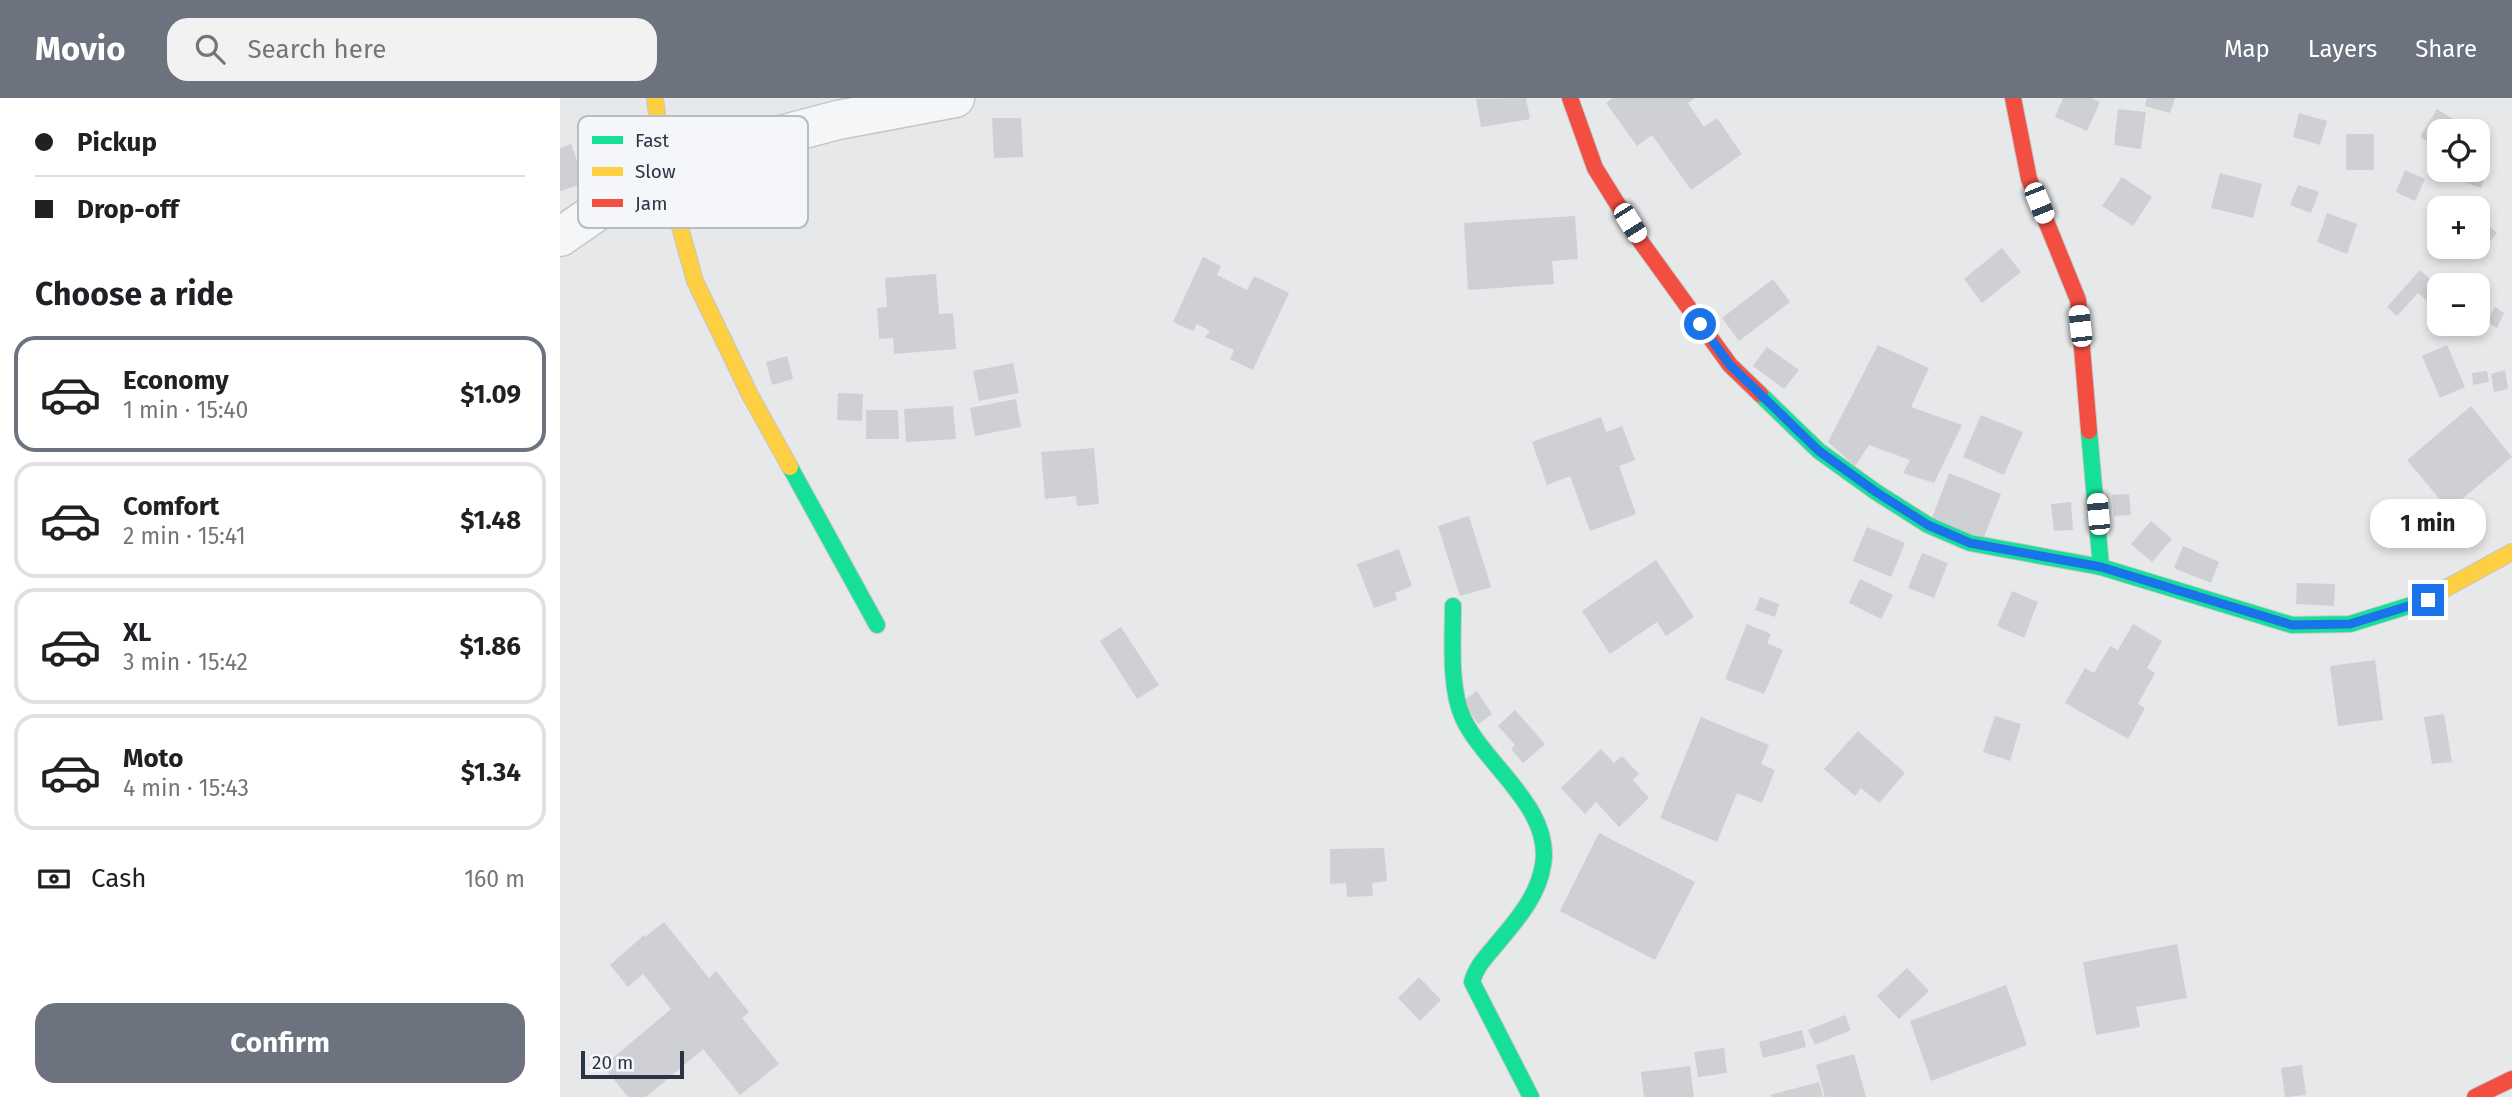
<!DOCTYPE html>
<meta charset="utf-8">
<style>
:root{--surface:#fff;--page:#f2f2f2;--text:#202124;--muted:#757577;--line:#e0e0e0;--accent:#6c737f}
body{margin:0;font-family:"Fira Sans",sans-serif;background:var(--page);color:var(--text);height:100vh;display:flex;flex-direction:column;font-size:26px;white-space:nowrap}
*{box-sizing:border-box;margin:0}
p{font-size:23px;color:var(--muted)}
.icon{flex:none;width:38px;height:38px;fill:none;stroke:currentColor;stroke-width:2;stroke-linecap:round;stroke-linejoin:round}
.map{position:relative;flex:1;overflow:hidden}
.side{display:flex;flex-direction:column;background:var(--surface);width:560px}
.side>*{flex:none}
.guide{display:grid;align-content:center;height:154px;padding:0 35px;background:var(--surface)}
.fabs{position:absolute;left:1867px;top:21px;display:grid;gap:14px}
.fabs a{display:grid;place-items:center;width:63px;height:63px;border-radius:14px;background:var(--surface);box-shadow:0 4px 10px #0003;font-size:35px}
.scale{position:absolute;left:21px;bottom:18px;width:103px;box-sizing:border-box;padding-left:7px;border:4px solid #2b3445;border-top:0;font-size:19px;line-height:24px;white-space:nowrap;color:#2b3445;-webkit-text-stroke:5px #f4f6f9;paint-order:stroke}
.end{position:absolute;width:32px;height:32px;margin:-16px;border:9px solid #1a73e8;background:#fff;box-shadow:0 0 0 4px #fff}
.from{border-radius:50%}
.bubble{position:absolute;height:49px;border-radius:21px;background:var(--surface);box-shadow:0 4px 10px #0003;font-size:23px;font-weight:700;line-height:49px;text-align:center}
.car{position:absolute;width:21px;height:42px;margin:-21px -10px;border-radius:9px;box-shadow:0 0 5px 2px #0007;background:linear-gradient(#fff 24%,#345 0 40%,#fff 0 76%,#345 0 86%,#fff 0)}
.guide b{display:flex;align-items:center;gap:24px;height:66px;font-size:26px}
.guide b+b{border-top:2px solid var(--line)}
.guide i{width:18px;height:18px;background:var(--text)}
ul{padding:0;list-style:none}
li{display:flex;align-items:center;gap:21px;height:116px;margin:0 14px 10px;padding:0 21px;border:4px solid var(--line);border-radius:21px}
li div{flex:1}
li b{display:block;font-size:26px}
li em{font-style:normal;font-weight:700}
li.active{border-color:var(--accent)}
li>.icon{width:63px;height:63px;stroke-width:1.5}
h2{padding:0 35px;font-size:32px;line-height:84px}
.pay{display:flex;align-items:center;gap:18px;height:77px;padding:0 35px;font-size:26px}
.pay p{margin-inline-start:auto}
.button{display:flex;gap:14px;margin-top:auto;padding:14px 35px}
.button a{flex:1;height:80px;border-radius:21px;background:var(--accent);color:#fff;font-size:28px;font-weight:700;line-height:80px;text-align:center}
header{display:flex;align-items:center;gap:42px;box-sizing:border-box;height:98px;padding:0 35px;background:var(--accent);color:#fff}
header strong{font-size:33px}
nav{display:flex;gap:38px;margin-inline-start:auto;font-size:24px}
.search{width:490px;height:63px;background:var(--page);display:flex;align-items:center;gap:18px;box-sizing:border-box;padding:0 24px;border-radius:21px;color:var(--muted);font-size:26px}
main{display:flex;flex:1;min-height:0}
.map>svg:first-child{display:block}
</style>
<header>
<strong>Movio</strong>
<div class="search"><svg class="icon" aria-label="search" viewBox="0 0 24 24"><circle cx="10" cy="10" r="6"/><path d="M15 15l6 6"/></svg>Search here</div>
<nav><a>Map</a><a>Layers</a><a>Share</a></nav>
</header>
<main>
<section class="side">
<div class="guide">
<b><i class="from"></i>Pickup</b>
<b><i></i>Drop-off</b>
</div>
<h2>Choose a ride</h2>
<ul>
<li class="active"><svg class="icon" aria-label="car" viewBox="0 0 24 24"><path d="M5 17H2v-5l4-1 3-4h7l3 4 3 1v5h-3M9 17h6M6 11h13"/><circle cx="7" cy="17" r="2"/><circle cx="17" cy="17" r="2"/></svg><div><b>Economy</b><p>1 min · 15:40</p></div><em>$1.09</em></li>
<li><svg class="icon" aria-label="car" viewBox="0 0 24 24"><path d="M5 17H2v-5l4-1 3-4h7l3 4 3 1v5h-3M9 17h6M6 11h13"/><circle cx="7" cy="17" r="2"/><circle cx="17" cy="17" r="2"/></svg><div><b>Comfort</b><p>2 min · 15:41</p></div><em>$1.48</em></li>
<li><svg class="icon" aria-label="car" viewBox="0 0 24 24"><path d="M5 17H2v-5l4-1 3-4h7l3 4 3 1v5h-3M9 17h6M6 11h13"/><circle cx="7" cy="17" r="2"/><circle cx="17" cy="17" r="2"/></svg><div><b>XL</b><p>3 min · 15:42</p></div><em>$1.86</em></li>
<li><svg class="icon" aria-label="car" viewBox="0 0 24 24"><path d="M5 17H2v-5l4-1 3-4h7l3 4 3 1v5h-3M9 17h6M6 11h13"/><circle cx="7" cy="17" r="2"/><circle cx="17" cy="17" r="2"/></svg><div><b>Moto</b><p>4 min · 15:43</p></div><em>$1.34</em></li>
</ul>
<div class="pay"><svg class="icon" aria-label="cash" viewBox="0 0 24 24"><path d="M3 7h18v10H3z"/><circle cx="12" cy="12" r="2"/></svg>Cash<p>160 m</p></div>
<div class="button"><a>Confirm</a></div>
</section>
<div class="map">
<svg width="1952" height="999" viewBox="0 0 1952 999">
<rect width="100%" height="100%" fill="#e6e8ea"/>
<g fill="#ced0d3">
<path d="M966 0 970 21 921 29 916 1Z"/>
<path d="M1053 0H1135L1128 5 1144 29 1157 20 1182 56 1131 92 1092 37 1077 48 1046 5Z"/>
<path d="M1503 0H1531L1540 4 1527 33 1495 19Z"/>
<path d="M1587 0H1615L1610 15 1585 8Z"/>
<path d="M1558 11 1586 14 1581 51 1554 47Z"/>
<path d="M1877 11 1901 26 1896 33H1880V51L1860 39Z"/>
<path d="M1739 15 1767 23 1760 47 1733 39Z"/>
<path d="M432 20H461L463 59 434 60Z"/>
<rect x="1786" y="36" width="28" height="36"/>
<path d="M11 46 25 85 0 93V50Z"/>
<path d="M1918 56 1931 60 1921 90 1889 79 1891 72H1918Z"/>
<path d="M1845 72 1865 81 1855 103 1836 94Z"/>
<path d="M1660 75 1702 86 1693 120 1651 110Z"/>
<path d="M1562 79 1592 99 1573 128 1542 108Z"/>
<path d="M1738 87 1759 94 1751 115 1730 107Z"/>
<path d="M1767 115 1797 126 1787 156 1757 144Z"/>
<path d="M1015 118 1018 161 992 163 994 186 908 192 904 125Z"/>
<path d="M1929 128 1937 135 1918 158 1910 151 1918 149V141Z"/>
<path d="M1442 150 1461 174 1422 205 1404 181Z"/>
<path d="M643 159 661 168 657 177 687 192 694 178 729 195 693 272 670 261 674 252 645 239 650 233 637 226 633 233 613 224Z"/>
<path d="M1860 172 1880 190V214L1858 195 1837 218 1827 209Z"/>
<path d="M376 176 379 216 393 215 396 251 334 256 333 240 319 241 317 210 327 209 325 180Z"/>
<path d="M1213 181 1230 204 1179 243 1162 220Z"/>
<path d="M1935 209 1944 215 1937 230 1927 224Z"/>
<path d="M1318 247 1369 270 1351 309 1402 327 1374 385 1343 375 1350 362 1309 347 1295 368 1268 344Z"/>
<path d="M1887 247 1905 289 1880 300 1862 258Z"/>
<path d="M1207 249 1239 272 1224 291 1193 268Z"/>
<path d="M227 258 233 281 212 287 206 264Z"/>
<path d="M453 265 459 295 419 303 413 273Z"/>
<path d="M1945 272 1948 291 1934 294 1931 276Z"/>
<path d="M1927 273 1929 284 1913 287 1912 275Z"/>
<path d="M278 295 303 296 302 323 277 322Z"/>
<path d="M456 301 461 329 415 338 410 310Z"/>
<path d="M393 308 396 341 346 344 344 311Z"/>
<path d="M1911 308 1952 359 1889 412 1847 362Z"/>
<path d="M306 312H338L339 341H306Z"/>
<path d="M1421 317 1463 334 1444 377 1403 359Z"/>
<path d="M1041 319 1046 334 1062 328 1075 362 1059 368 1076 416 1030 433 1010 378 987 387 972 344Z"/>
<path d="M534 350 539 406 517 408 516 398 485 401 481 354Z"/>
<path d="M1389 375 1441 396 1423 441 1372 420Z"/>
<path d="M1569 396 1571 417 1554 418 1552 397Z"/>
<path d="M1511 404 1513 432 1494 433 1491 406Z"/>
<path d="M909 418 931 489 900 498 878 428Z"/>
<path d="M1591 423 1612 441 1592 464 1571 446Z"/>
<path d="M1307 429 1345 445 1331 479 1293 463Z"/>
<path d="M1623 448 1659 464 1651 485 1614 470Z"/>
<path d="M839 451 852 488 835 495 837 502 814 510 797 466Z"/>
<path d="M1362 455 1388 465 1374 500 1348 490Z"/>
<path d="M1096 462 1134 519 1106 538 1097 524 1050 556 1022 513Z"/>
<path d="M1300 481 1333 497 1321 521 1289 505Z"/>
<path d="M1737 485 1775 486 1774 508 1736 506Z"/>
<path d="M1452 493 1478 504 1464 540 1437 528Z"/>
<path d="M1200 499 1219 506 1215 519 1195 512Z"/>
<path d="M1187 526 1211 536 1207 545 1223 552 1204 596 1165 581Z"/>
<path d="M1573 526 1602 543 1587 570 1595 575 1578 606 1585 610 1568 641 1505 605 1525 570 1534 575 1550 548 1558 552Z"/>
<path d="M561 529 599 587 577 601 540 543Z"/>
<path d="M1815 562 1823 622 1778 628 1770 568Z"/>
<path d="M917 593 932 616 918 626 903 603Z"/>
<path d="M955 612 985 646 963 665 951 651 955 647 938 628Z"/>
<path d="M1884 616 1892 664 1872 666 1864 619Z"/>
<path d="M1435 618 1461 626 1450 663 1423 654Z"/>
<path d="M1141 619 1209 647 1201 666 1215 672 1202 705 1177 695 1157 744 1100 720Z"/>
<path d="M1298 633 1345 675 1319 705 1301 690 1295 698 1264 671Z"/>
<path d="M1041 651 1054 665 1062 658 1079 676 1073 682 1089 700 1059 729 1036 704 1025 716 1001 690Z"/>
<path d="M1039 735 1135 784 1095 862 1000 813Z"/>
<path d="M824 750 827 783 812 785 813 798 787 799 786 785 770 786V751Z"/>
<path d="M104 824 149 880 156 873 189 914 182 920 219 966 180 997 143 951 86 999H68L43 968 111 911 83 876 68 889 50 867 84 837 85 839Z"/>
<path d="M1617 846 1627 900 1576 909 1580 929 1536 937 1523 864Z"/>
<path d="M1347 870 1369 893 1339 921 1317 898Z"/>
<path d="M859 879 881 902 860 923 838 900Z"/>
<path d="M1446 887 1467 947 1371 983 1350 923Z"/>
<path d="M1285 917 1291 932 1255 947 1248 932Z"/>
<path d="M1242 932 1246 949 1203 960 1199 944Z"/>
<path d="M1164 950 1167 975 1138 979 1134 954Z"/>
<path d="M1294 956 1306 999H1265L1256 967Z"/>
<path d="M1742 967 1746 997 1725 999 1721 970Z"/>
<path d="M1130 968 1134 999H1084L1081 974Z"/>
<path d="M1259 984 1263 999H1211L1210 997Z"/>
</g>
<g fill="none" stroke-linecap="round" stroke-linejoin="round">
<g stroke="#c4c6c8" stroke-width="41">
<path id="street" d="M0 139 103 68 278 22 395 0"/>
</g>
<g stroke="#c4c6c8" stroke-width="18">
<g id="fast">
<path d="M1200 296 1259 353 1316 394 1368 427 1410 445 1541 469 1732 527 1790 526 1861 504"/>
<path d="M1529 333 1541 469"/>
<path d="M230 369 317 527"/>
<path d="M893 508C893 540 889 590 903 620 924 666 993 710 983 767 978 799 955 824 935 848 925 860 916 869 912 884L971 999"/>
</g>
</g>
<g stroke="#c4c6c8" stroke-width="18">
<g id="slow">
<path d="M95 0 103 68 135 183 190 297 230 369"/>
<path d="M1861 504 1952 454"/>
</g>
</g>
<g stroke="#c4c6c8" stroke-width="18">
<g id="jam">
<path d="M1010 0 1035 70 1081 144 1170 267 1200 296"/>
<path d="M1453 0 1469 81 1518 202 1529 333"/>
<path d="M1915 999 1952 981"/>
</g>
</g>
<use href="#street" stroke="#f5f6f7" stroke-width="38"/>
<use href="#fast" stroke="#16e098" stroke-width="16"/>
<use href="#slow" stroke="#ffcf43" stroke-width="16"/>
<use href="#jam" stroke="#f24e42" stroke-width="16"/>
</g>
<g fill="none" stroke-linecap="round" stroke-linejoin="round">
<path stroke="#1a73e8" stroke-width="9" d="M1140 226 1170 267 1259 353 1316 394 1368 427 1410 445 1541 469 1732 527 1790 526 1868 502"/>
</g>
<rect x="18" y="18" width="230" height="112" rx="10" fill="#f4f6f9" stroke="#b8bcc3" stroke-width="2"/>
<rect x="32" y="38" width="31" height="8" fill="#16e098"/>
<rect x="32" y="69" width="31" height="9" fill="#ffcf43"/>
<rect x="32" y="101" width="31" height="8" fill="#f24e42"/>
<g font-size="19" fill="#2b3445">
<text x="75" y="49">Fast</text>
<text x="75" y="80">Slow</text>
<text x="75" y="112">Jam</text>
</g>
</svg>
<div class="fabs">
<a><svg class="icon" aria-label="locate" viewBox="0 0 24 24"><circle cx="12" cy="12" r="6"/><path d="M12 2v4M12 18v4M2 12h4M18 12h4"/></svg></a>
<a>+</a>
<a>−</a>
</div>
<div class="scale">20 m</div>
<i class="end from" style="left:1140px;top:226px"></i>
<i class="end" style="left:1868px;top:502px"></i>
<div class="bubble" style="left:1810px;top:401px;width:116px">1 min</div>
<i class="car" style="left:1479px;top:105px;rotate:158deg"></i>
<i class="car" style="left:1070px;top:125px;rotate:148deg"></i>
<i class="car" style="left:1520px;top:228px;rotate:354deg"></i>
<i class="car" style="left:1538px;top:416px;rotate:355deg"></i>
</div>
</main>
